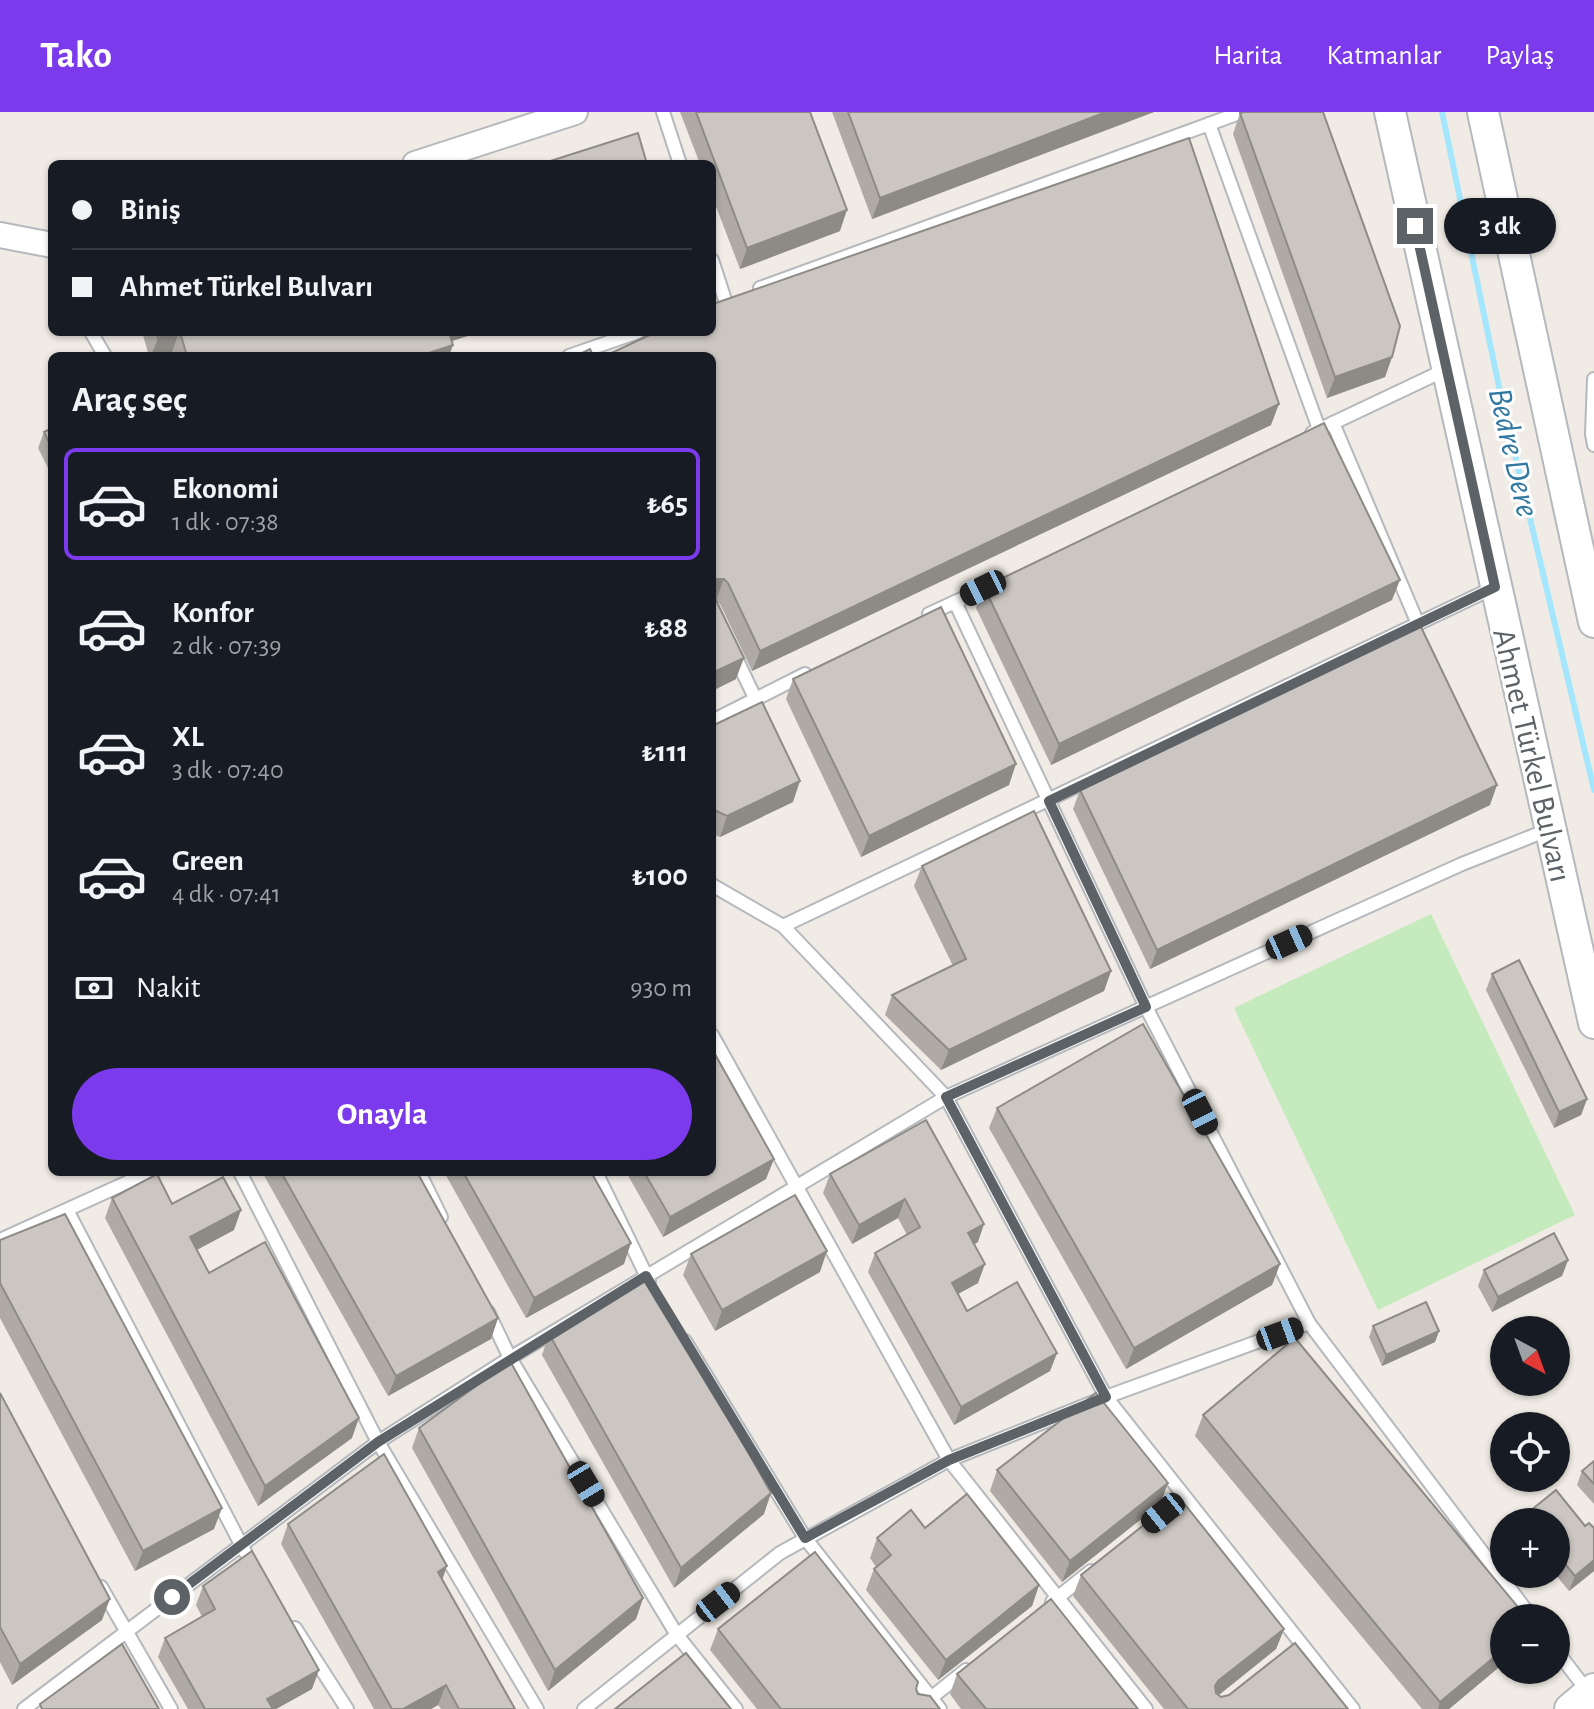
<!DOCTYPE html>
<html lang="tr">
<meta charset="utf-8">
<style>
:root{--surface:#171b24;--page:#20242c;--text:#f1f3f6;--muted:#9ea1a6;--line:#363941;--accent:#7c3aed}
body{margin:0;font-family:"Alegreya Sans",sans-serif;background:var(--page);color:var(--text);height:100vh;display:flex;flex-direction:column;font-size:30px;white-space:nowrap}
*{box-sizing:border-box;margin:0}
p{font-size:26px;color:var(--muted)}
.icon{flex:none;width:44px;height:44px;fill:none;stroke:currentColor;stroke-width:2;stroke-linecap:round;stroke-linejoin:round}
.map{position:relative;flex:1;overflow:hidden}
.drawer{position:absolute;left:48px;top:240px;width:668px;height:824px;display:flex;flex-direction:column;background:var(--surface);border-radius:12px;box-shadow:0 2px 6px #0004}
.drawer>*{flex:none}
.top-card{position:absolute;left:48px;top:48px;width:668px;height:176px;border-radius:12px;box-shadow:0 2px 6px #0004;display:grid;align-content:center;height:176px;padding:0 24px;background:var(--surface)}
.needle{width:52px;rotate:139deg}
.tools{position:absolute;left:1490px;top:1204px;display:grid;gap:16px}
.tools a{display:grid;place-items:center;width:80px;height:80px;border-radius:50%;background:var(--surface);box-shadow:0 2px 6px #0004;font-size:40px}
.end{position:absolute;width:36px;height:36px;margin:-18px;border:10px solid #5c6266;background:#fff;box-shadow:0 0 0 4px #fff}
.from{border-radius:50%}
.bubble{position:absolute;height:56px;border-radius:28px;background:var(--surface);box-shadow:0 2px 6px #0004;font-size:26px;font-weight:700;line-height:56px;text-align:center}
.car{position:absolute;width:24px;height:48px;margin:-24px -12px;border-radius:10px;box-shadow:0 0 6px 2px #0007;background:linear-gradient(#222 24%,#8ab4d8 0 40%,#222 0 76%,#8ab4d8 0 86%,#222 0)}
.top-card b{display:flex;align-items:center;gap:28px;height:76px;font-size:30px}
.top-card b+b{border-top:2px solid var(--line)}
.top-card i{width:20px;height:20px;background:var(--text)}
ul{padding:0;list-style:none}
li{display:flex;align-items:center;gap:24px;height:112px;margin:0 16px 12px;padding:0 8px;border:4px solid transparent;border-radius:12px}
li div{flex:1}
li b{display:block;font-size:30px}
li em{font-style:normal;font-weight:700}
li.current{border-color:var(--accent)}
li>.icon{width:72px;height:72px;stroke-width:1.5}
h2{padding:0 24px;font-size:36px;line-height:96px}
.pay{display:flex;align-items:center;gap:20px;height:88px;padding:0 24px;font-size:30px}
.pay p{margin-inline-start:auto}
.action{display:flex;gap:16px;margin-top:auto;padding:16px 24px}
.action a{flex:1;height:92px;border-radius:48px;background:var(--accent);color:#fff;font-size:32px;font-weight:700;line-height:92px;text-align:center}
header{display:flex;align-items:center;gap:48px;box-sizing:border-box;height:112px;padding:0 40px;background:var(--accent);color:#fff}
header strong{font-size:38px}
nav{display:flex;gap:44px;margin-inline-start:auto;font-size:28px}
.map>svg:first-child{display:block}
</style>
<header>
<strong>Tako</strong>
<nav><a>Harita</a><a>Katmanlar</a><a>Paylaş</a></nav>
</header>
<div class="map">
<svg width="1594" height="1597" viewBox="0 0 1594 1597">
<rect width="100%" height="100%" fill="#f0ebe4"/>
<path fill="#c5eabe" d="M1431 802 1575 1103 1378 1198 1234 896Z"/>
<g fill="none" stroke-linecap="round" stroke-linejoin="round">
<path stroke="#a5e6ff" stroke-width="6" d="M1442 0 1499 275 1594 678"/>
<g stroke="#b5b8bc" stroke-width="16">
<g id="service">
<path d="M663 0 680 52"/>
<path d="M1209 12 1319 317"/>
<path d="M712 148 725 188"/>
<path d="M760 176 1242 0"/>
<path d="M91 220 105 244"/>
<path d="M569 244 638 220"/>
<path d="M1594 267 1592 322 1594 333"/>
<path d="M1333 311 1418 512"/>
<path d="M1312 321 1447 257"/>
<path d="M955 490 1146 895 1309 1211"/>
<path d="M929 502 996 471"/>
<path d="M734 542 755 586"/>
<path d="M712 609 805 562"/>
<path d="M712 773 783 814 946 985 1106 1285 1353 1597"/>
<path d="M783 814 1495 475"/>
<path d="M712 923 949 1348 1146 1597"/>
<path d="M240 1060 378 1330 537 1597"/>
<path d="M419 1060 441 1105"/>
<path d="M596 1060 649 1169"/>
<path d="M67 1098 245 1440"/>
<path d="M0 1128 150 1060"/>
<path d="M488 1200 510 1246 677 1523 736 1597"/>
<path d="M685 1229 805 1426 940 1597"/>
<path d="M101 1475 171 1597"/>
<path d="M1052 1490 1091 1459"/>
<path d="M295 1516 347 1597"/>
<path d="M1556 1538 1588 1580"/>
<path d="M24 1597 378 1330 510 1246 946 985 1462 752 1550 717"/>
<path d="M584 1597 780 1441 949 1348 1106 1285 1309 1211 1532 1506"/>
<path d="M917 1597 966 1558"/>
</g>
</g>
<g stroke="#b5b8bc" stroke-width="28">
<g id="minor">
<path d="M415 52 575 0"/>
<path d="M0 123 52 133"/>
</g>
</g>
<g stroke="#b5b8bc" stroke-width="34">
<g id="tertiary">
<path d="M1390 0 1594 911"/>
<path d="M1483 0 1594 510"/>
<path d="M1570 1597 1594 1577"/>
</g>
</g>
<use href="#service" stroke="#fff" stroke-width="12"/>
<use href="#minor" stroke="#fff" stroke-width="24"/>
<use href="#tertiary" stroke="#fff" stroke-width="30"/>
</g>
<g fill="#afaaa6">
<path d="M680 0H810L840 119 740 157 712 84V52H700Z"/>
<path d="M832 0H1154L872 107Z"/>
<path d="M1240 1 1392 245 1385 265 1327 286 1233 22Z"/>
<path d="M142 220H480L452 229 449 244H173L172 240 159 244H149Z"/>
<path d="M712 244 1271 313 752 559 720 492 716 488 736 567 712 579Z"/>
<path d="M52 316V364L38 336 44 320Z"/>
<path d="M984 475 1392 488 1051 653 976 496Z"/>
<path d="M793 567 1009 673 861 745 786 587Z"/>
<path d="M712 614 793 690 720 725 712 722Z"/>
<path d="M1080 678 1490 693 1150 857 1073 697Z"/>
<path d="M922 754 1111 859 1104 879 941 958 885 903 892 883 953 854 914 774Z"/>
<path d="M1492 862 1587 987 1581 1003 1554 1016 1486 878Z"/>
<path d="M997 996 1280 1152 1272 1173 1126 1257 989 1016Z"/>
<path d="M926 1008 978 1130 974 1132 978 1171 958 1182 967 1199 1057 1241 1050 1259 954 1313 868 1160 875 1141 907 1123 898 1106 852 1132 823 1081 830 1062Z"/>
<path d="M262 1060H417L498 1206 491 1227 388 1284Z"/>
<path d="M444 1060H591L624 1152 526 1206Z"/>
<path d="M626 1060H712L766 1067 663 1125Z"/>
<path d="M112 1086 172 1092 234 1118 197 1138 209 1161 352 1326 258 1394 105 1106Z"/>
<path d="M0 1128 214 1417 135 1459 0 1206Z"/>
<path d="M691 1142 820 1160 715 1219 683 1163Z"/>
<path d="M1568 1148 1562 1164 1492 1200 1478 1174 1484 1158Z"/>
<path d="M1373 1214 1439 1219 1435 1230 1382 1254 1369 1225Z"/>
<path d="M549 1222 764 1402 674 1476 542 1243Z"/>
<path d="M0 1281 102 1508 12 1573 0 1550Z"/>
<path d="M1203 1303 1504 1506V1551L1449 1597H1422L1195 1324Z"/>
<path d="M419 1316 643 1486 636 1507 548 1579 412 1336Z"/>
<path d="M1594 1349V1392L1577 1373 1582 1359Z"/>
<path d="M997 1358 1168 1371 1160 1392 1062 1470 990 1379Z"/>
<path d="M1530 1399 1594 1416V1459L1569 1479 1555 1462H1556V1410H1526Z"/>
<path d="M288 1412 442 1467 515 1597H441L438 1593 431 1597H374L281 1432Z"/>
<path d="M925 1416 1039 1473 1032 1494 938 1568 866 1478 874 1457 876 1455 870 1446 877 1426Z"/>
<path d="M1081 1463 1284 1517 1276 1537 1219 1583 1221 1585 1348 1597H1164L1073 1484Z"/>
<path d="M203 1474 312 1577 276 1597H188L158 1545 165 1526 202 1505 196 1493Z"/>
<path d="M718 1517 916 1577 918 1582 940 1597H757L710 1538Z"/>
<path d="M957 1562 1138 1597H961L950 1582Z"/>
</g>
<g fill="#8e8b87">
<path d="M1106 0H1154L872 107 880 86Z"/>
<path d="M847 98 840 119 740 157 747 136Z"/>
<path d="M176 220H179L172 240 159 244H151L158 226Z"/>
<path d="M444 220H480L439 233Z"/>
<path d="M453 233 449 244H420Z"/>
<path d="M1392 245 1385 265 1327 286 1335 265Z"/>
<path d="M1279 292 1271 313 752 559 760 539Z"/>
<path d="M716 467H724L716 488H712V471Z"/>
<path d="M1400 468 1392 488 1051 653 1059 632Z"/>
<path d="M744 546 736 567 712 579V561Z"/>
<path d="M1016 652 1009 673 861 745 869 724Z"/>
<path d="M800 669 793 690 720 725 727 704Z"/>
<path d="M1497 673 1490 693 1150 857 1157 838Z"/>
<path d="M1111 859 1104 879 941 958 949 938Z"/>
<path d="M1587 987 1581 1003 1554 1016 1559 1000Z"/>
<path d="M774 1047 766 1067 663 1125 670 1105Z"/>
<path d="M905 1087 898 1106 852 1132 859 1113Z"/>
<path d="M241 1098 234 1118 183 1145 190 1125Z"/>
<path d="M984 1112 978 1130 961 1140 968 1121Z"/>
<path d="M631 1131 624 1152 526 1206 534 1186Z"/>
<path d="M827 1139 820 1160 715 1219 722 1198Z"/>
<path d="M1568 1148 1562 1164 1492 1200 1498 1185Z"/>
<path d="M985 1152 978 1171 945 1189 952 1171Z"/>
<path d="M1280 1152 1272 1173 1126 1257 1134 1236Z"/>
<path d="M498 1206 491 1227 388 1284 396 1264Z"/>
<path d="M1439 1219 1435 1230 1382 1254 1386 1243Z"/>
<path d="M1057 1241 1050 1259 954 1313 961 1295Z"/>
<path d="M359 1306 352 1326 258 1394 265 1374Z"/>
<path d="M1168 1371 1160 1392 1062 1470 1070 1449Z"/>
<path d="M771 1381 764 1402 674 1476 681 1456Z"/>
<path d="M222 1396 214 1417 135 1459 143 1439Z"/>
<path d="M1594 1448V1459L1569 1479 1575 1464Z"/>
<path d="M447 1454 440 1474 438 1460Z"/>
<path d="M1039 1473 1032 1494 938 1568 946 1548Z"/>
<path d="M643 1486 636 1507 548 1579 555 1558Z"/>
<path d="M110 1487 102 1508 12 1573 20 1552Z"/>
<path d="M1284 1517 1276 1537 1210 1590 1215 1574 1218 1569Z"/>
<path d="M1504 1537V1551L1449 1597H1438L1440 1590Z"/>
<path d="M319 1558 312 1577 276 1597H264L267 1587Z"/>
<path d="M446 1573 438 1593 431 1597H403Z"/>
</g>
<g fill="#cbc6c1" stroke="#8e8b87" stroke-width="2">
<path d="M696 0H810L847 98 747 136Z"/>
<path d="M848 0H1106L880 86Z"/>
<path d="M1244 0H1323L1400 214 1392 245 1335 265 1240 1Z"/>
<path d="M638 21 647 52H541Z"/>
<path d="M1189 26 1279 292 760 539 728 471 724 467H716L712 471V244H605L656 220H712V193L716 191Z"/>
<path d="M156 220H176L158 226Z"/>
<path d="M180 220H449L453 233 420 244H187Z"/>
<path d="M590 237 593 244H576Z"/>
<path d="M1324 311 1400 468 1059 632 984 475Z"/>
<path d="M52 316V337L44 320Z"/>
<path d="M712 480 744 546 712 561Z"/>
<path d="M941 495 1016 652 869 724 793 567Z"/>
<path d="M1420 513 1497 673 1157 838 1080 678Z"/>
<path d="M762 590 800 669 727 704 712 697V614Z"/>
<path d="M1034 699 1111 859 949 938 892 883 966 847 922 754Z"/>
<path d="M1519 848 1587 987 1559 1000 1492 862Z"/>
<path d="M1143 912 1280 1152 1134 1236 997 996Z"/>
<path d="M712 937 774 1047 670 1105 644 1060H712Z"/>
<path d="M926 1008 984 1112 968 1121 985 1152 952 1171 967 1199 1017 1170 1057 1241 961 1295 875 1141 920 1115 905 1087 859 1113 830 1062Z"/>
<path d="M281 1060H417L498 1206 396 1264Z"/>
<path d="M463 1060H591L631 1131 534 1186Z"/>
<path d="M157 1062 172 1092 223 1065 241 1098 190 1125 209 1161 265 1130 359 1306 265 1374 112 1086Z"/>
<path d="M795 1083 827 1139 722 1198 691 1142Z"/>
<path d="M65 1102 222 1396 143 1439 0 1171V1128Z"/>
<path d="M1554 1121 1568 1148 1498 1185 1484 1158Z"/>
<path d="M650 1165 771 1381 681 1456 549 1222Z"/>
<path d="M1426 1190 1439 1219 1386 1243 1373 1214Z"/>
<path d="M1295 1226 1527 1506H1504V1537L1440 1590 1203 1303Z"/>
<path d="M510 1249 643 1486 555 1558 419 1316Z"/>
<path d="M0 1281 110 1487 20 1552 0 1515Z"/>
<path d="M1096 1281 1168 1371 1070 1449 997 1358Z"/>
<path d="M384 1342 447 1454 438 1460 515 1597H459L446 1573 403 1597H392L288 1412Z"/>
<path d="M1594 1349V1372L1582 1359Z"/>
<path d="M1556 1378 1585 1414 1589 1411 1594 1416V1448L1575 1464 1556 1441V1439L1561 1435 1556 1429V1410H1540L1530 1399Z"/>
<path d="M967 1382 1039 1473 946 1548 874 1457 891 1443 877 1426 911 1398 925 1416Z"/>
<path d="M1179 1385 1284 1517 1218 1569 1215 1574 1216 1581 1221 1585 1229 1583 1295 1531 1348 1597H1188L1081 1463Z"/>
<path d="M252 1439 319 1558 267 1587 273 1597H205L165 1526 215 1497 203 1474Z"/>
<path d="M815 1440 918 1570 916 1577 918 1582 930 1584 940 1597H781L718 1517Z"/>
<path d="M1051 1487 1138 1597H986L957 1562Z"/>
<path d="M122 1532 159 1597H42L40 1592Z"/>
<path d="M686 1541 731 1597H615Z"/>
</g>
<g fill="none" stroke-linecap="round" stroke-linejoin="round">
<path stroke="#5c6266" stroke-width="10" d="M172 1485 378 1330 646 1164 805 1426 949 1348 1106 1285 946 985 1146 895 1049 689 1495 475 1415 114"/>
</g>
<g text-anchor="middle" stroke-width="6" stroke-linejoin="round" paint-order="stroke">
<g font-size="32" fill="#5c6266" stroke="#fff">
<text transform="translate(1533 643) rotate(77)" y="11">Ahmet Türkel Bulvarı</text>
</g>
<g font-size="34" font-style="italic" fill="#3078a0" stroke="#fff">
<text transform="translate(1515 340) rotate(77)" y="12">Bedre Dere</text>
</g>
</g>
</svg>
<div class="tools">
<a><svg class="needle" viewBox="-14 -14 28 28"><path d="M0-13l5 13h-10z" fill="#e53935"/><path d="M0 13l5-13h-10z" fill="#9ea1a6"/></svg></a>
<a><svg class="icon" aria-label="locate" viewBox="0 0 24 24"><circle cx="12" cy="12" r="6"/><path d="M12 2v4M12 18v4M2 12h4M18 12h4"/></svg></a>
<a>+</a>
<a>−</a>
</div>
<i class="end from" style="left:172px;top:1485px"></i>
<i class="end" style="left:1415px;top:114px"></i>
<div class="bubble" style="left:1444px;top:86px;width:112px">3 dk</div>
<i class="car" style="left:983px;top:476px;rotate:244deg"></i>
<i class="car" style="left:1289px;top:830px;rotate:66deg"></i>
<i class="car" style="left:1200px;top:1000px;rotate:153deg"></i>
<i class="car" style="left:1280px;top:1222px;rotate:70deg"></i>
<i class="car" style="left:586px;top:1372px;rotate:149deg"></i>
<i class="car" style="left:1163px;top:1401px;rotate:231deg"></i>
<i class="car" style="left:718px;top:1490px;rotate:52deg"></i>
<div class="top-card">
<b><i class="from"></i>Biniş</b>
<b><i></i>Ahmet Türkel Bulvarı</b>
</div>
<section class="drawer">
<h2>Araç seç</h2>
<ul>
<li class="current"><svg class="icon" aria-label="car" viewBox="0 0 24 24"><path d="M5 17H2v-5l4-1 3-4h7l3 4 3 1v5h-3M9 17h6M6 11h13"/><circle cx="7" cy="17" r="2"/><circle cx="17" cy="17" r="2"/></svg><div><b>Ekonomi</b><p>1 dk · 07:38</p></div><em>₺65</em></li>
<li><svg class="icon" aria-label="car" viewBox="0 0 24 24"><path d="M5 17H2v-5l4-1 3-4h7l3 4 3 1v5h-3M9 17h6M6 11h13"/><circle cx="7" cy="17" r="2"/><circle cx="17" cy="17" r="2"/></svg><div><b>Konfor</b><p>2 dk · 07:39</p></div><em>₺88</em></li>
<li><svg class="icon" aria-label="car" viewBox="0 0 24 24"><path d="M5 17H2v-5l4-1 3-4h7l3 4 3 1v5h-3M9 17h6M6 11h13"/><circle cx="7" cy="17" r="2"/><circle cx="17" cy="17" r="2"/></svg><div><b>XL</b><p>3 dk · 07:40</p></div><em>₺111</em></li>
<li><svg class="icon" aria-label="car" viewBox="0 0 24 24"><path d="M5 17H2v-5l4-1 3-4h7l3 4 3 1v5h-3M9 17h6M6 11h13"/><circle cx="7" cy="17" r="2"/><circle cx="17" cy="17" r="2"/></svg><div><b>Green</b><p>4 dk · 07:41</p></div><em>₺100</em></li>
</ul>
<div class="pay"><svg class="icon" aria-label="cash" viewBox="0 0 24 24"><path d="M3 7h18v10H3z"/><circle cx="12" cy="12" r="2"/></svg>Nakit<p>930 m</p></div>
<div class="action"><a>Onayla</a></div>
</section>
</div>
